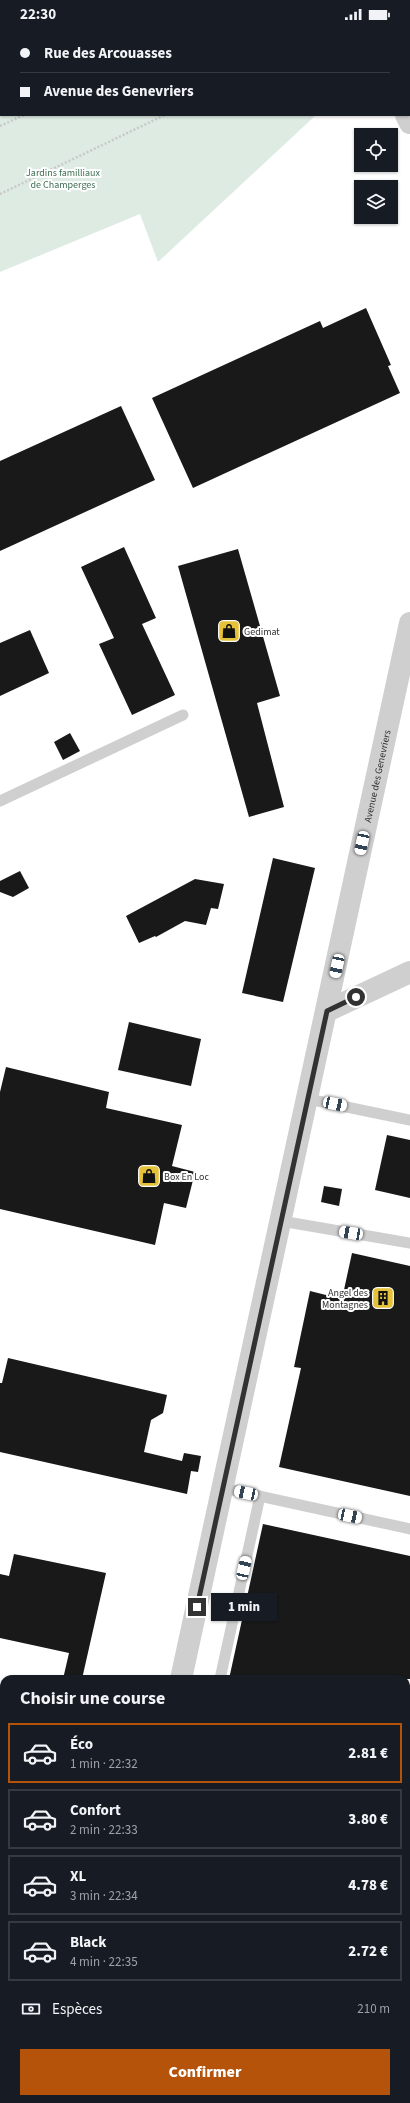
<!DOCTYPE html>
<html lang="fr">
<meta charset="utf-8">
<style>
:root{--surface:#171b24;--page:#20242c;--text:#f1f3f6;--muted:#9ea1a6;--line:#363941;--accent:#b45309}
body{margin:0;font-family:"Source Sans 3",sans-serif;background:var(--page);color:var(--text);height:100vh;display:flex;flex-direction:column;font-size:15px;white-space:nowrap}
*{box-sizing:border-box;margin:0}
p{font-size:13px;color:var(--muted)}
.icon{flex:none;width:22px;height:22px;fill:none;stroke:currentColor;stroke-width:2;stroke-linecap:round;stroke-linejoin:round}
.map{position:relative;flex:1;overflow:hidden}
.sheet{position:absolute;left:0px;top:1647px;width:410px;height:428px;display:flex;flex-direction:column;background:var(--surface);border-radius:12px 12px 0 0;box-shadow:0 1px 3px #0004}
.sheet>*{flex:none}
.top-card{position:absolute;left:0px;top:0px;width:410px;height:88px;box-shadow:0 1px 3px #0004;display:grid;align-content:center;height:88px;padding:0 20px;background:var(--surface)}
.fabs{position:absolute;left:354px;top:100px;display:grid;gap:8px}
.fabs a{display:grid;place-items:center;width:44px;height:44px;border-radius:0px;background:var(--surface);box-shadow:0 1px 3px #0004;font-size:20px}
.end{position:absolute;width:18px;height:18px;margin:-9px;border:5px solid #323232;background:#fff;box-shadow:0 0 0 2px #fff}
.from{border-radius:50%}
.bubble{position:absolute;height:28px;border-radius:0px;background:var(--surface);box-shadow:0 1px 3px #0004;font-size:13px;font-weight:800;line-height:28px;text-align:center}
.car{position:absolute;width:12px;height:24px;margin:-12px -6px;border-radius:5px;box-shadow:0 0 3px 1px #0007;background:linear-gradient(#fff 24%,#345 0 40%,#fff 0 76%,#345 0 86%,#fff 0)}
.top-card b{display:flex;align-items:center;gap:14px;height:38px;font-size:15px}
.top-card b+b{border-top:1px solid var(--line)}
.top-card i{width:10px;height:10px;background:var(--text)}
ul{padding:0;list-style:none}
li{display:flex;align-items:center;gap:12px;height:60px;margin:0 8px 6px;padding:0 12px;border:2px solid var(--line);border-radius:0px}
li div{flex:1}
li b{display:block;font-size:15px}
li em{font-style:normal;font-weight:800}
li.current{border-color:var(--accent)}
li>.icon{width:36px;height:36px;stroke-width:1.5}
h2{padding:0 20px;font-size:18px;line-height:48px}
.pay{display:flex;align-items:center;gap:10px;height:44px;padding:0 20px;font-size:15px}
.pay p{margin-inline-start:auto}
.action{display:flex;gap:8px;margin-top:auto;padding:8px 20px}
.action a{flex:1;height:46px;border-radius:0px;background:var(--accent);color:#fff;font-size:16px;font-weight:800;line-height:46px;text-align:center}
.status{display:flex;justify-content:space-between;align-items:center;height:28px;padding:0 20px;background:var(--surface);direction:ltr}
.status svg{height:11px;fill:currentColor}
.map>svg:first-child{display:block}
</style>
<div class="status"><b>22:30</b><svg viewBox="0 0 49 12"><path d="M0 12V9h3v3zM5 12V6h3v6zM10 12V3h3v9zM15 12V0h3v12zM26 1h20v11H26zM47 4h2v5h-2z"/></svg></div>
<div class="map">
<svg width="410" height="2075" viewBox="0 0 410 2075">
<rect width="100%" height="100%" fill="#fff"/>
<g fill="#ddebe2">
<path d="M30 0H365L28 1Z"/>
<path d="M0 14 1 87H316L158 234 140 186 0 244Z"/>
</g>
<g fill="#191919">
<path d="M366 280 391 337 388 338 400 365 193 460 152 370 320 293 323 300Z"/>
<path d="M121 378 155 452 0 523V433Z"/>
<path d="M124 519 156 590 142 596 175 667 132 687 99 616 114 610 81 539Z"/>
<path d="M238 521 280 668 257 675 284 779 249 789 178 538Z"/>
<path d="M30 602 49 645 0 668V615Z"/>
<path d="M70 705 80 723 63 732 54 714Z"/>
<path d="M273 830 315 840 283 974 242 965Z"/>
<path d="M20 843 29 860 13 869 0 864V853Z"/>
<path d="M195 851 224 856 218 881 211 880 206 897 185 893 156 909 155 908 139 915 126 888Z"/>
<path d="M129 994 201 1011 191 1058 118 1042Z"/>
<path d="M6 1039 109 1064 106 1080 182 1097 172 1138 195 1144 186 1180 164 1175 155 1217 0 1181V1064Z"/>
<path d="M387 1107 410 1112V1170L375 1162Z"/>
<path d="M324 1158 342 1161 339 1178 321 1174Z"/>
<path d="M352 1225 410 1238V1468L279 1439 301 1340 294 1339 310 1263 342 1271Z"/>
<path d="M8 1330 167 1367 163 1385 151 1392 144 1424 182 1433 184 1425 201 1428 198 1444 191 1443 187 1466 0 1424V1355H2Z"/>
<path d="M263 1496 410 1528V1651H229Z"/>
<path d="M14 1526 106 1545 82 1651H63L69 1625 0 1610V1546L9 1548Z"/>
</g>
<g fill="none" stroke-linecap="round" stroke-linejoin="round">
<g stroke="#c9c9c9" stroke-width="2.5" stroke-dasharray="2 2" stroke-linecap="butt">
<path d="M57 1 59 0"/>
<path d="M206 1 208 0"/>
<path d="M343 1 344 0"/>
<path d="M0 28 1 27"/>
<path d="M0 98 24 87"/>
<path d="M0 166 165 87"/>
</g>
<g stroke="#cfcfcf" stroke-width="11">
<path d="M0 773 183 687"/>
<path d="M308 1071 410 1092"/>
<path d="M281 1193 410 1215"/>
<path d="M223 1460 410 1501"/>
<path d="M220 1651 260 1468"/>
<path d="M276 2071 289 2073 296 2071"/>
</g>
<g stroke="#cfcfcf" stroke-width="22">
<path d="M380 1V0"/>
<path d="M406 87 410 95"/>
<path d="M327 983 410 944"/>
<path id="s1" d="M181 1651 410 595"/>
<path d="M0 1743 4 1744"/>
<path d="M406 1765 410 1766"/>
<path d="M406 2054 410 2055"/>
<path d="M111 2071V2075"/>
<path d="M148 2071 149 2075"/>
<path d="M86 2075 87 2071"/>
</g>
</g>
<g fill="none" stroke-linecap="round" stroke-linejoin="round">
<path stroke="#323232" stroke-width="5" d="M197 1579 327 983 356 969"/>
</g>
<defs>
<g id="shop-square" transform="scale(1.15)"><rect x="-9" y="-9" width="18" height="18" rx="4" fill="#e4c138" stroke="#fff"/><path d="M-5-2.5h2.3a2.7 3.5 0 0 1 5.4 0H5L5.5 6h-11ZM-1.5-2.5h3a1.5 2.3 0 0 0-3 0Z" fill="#111"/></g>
<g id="building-square" transform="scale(1.15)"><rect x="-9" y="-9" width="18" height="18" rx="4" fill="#e4c138" stroke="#fff"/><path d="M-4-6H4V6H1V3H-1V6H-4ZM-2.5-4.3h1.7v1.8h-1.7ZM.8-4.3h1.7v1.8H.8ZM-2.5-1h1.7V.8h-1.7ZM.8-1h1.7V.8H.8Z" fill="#111"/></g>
</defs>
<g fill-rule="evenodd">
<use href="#shop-square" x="229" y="603"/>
<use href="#shop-square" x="149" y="1148"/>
<use href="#building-square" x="383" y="1270"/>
</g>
<g text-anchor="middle" stroke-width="4" stroke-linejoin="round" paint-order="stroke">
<g font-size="10" fill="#3e6e51" stroke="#fff">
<text x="63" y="148">Jardins familliaux<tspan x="63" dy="12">de Champerges</tspan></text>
</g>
<g font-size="10" fill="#323232" stroke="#fff" text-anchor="start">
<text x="244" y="607">Gedimat</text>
<text x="164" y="1152">Box En Loc</text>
<text x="368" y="1268" text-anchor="end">Angel des<tspan x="368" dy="12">Montagnes</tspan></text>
</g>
<g font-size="10" fill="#323232" stroke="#fff">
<text dy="4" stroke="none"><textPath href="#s1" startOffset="924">Avenue des Genevriers</textPath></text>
</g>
</g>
</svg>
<div class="fabs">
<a><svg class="icon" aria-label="locate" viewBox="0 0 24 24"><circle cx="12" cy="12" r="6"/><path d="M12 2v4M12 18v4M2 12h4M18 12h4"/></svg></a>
<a><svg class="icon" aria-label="layers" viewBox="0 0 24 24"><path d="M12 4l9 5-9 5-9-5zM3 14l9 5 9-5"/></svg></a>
</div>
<i class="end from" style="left:356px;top:969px"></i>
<i class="end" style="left:197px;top:1579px"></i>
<div class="bubble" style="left:211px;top:1565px;width:66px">1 min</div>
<i class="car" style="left:362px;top:815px;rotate:192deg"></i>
<i class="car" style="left:337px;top:938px;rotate:192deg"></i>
<i class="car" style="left:335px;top:1076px;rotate:102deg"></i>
<i class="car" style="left:351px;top:1205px;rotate:280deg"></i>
<i class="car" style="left:246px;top:1465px;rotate:282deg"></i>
<i class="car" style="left:350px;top:1488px;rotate:102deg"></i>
<i class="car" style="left:244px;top:1540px;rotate:13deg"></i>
<div class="top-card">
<b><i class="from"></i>Rue des Arcouasses</b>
<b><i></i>Avenue des Genevriers</b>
</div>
<section class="sheet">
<h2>Choisir une course</h2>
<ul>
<li class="current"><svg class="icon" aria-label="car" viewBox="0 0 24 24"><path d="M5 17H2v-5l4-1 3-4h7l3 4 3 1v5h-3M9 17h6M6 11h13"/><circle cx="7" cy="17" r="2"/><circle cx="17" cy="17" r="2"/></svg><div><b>Éco</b><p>1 min · 22:32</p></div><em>2.81 €</em></li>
<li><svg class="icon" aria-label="car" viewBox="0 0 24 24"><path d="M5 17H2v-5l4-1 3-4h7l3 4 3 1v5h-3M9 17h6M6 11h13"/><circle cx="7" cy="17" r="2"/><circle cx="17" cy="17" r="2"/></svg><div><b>Confort</b><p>2 min · 22:33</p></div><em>3.80 €</em></li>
<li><svg class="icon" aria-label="car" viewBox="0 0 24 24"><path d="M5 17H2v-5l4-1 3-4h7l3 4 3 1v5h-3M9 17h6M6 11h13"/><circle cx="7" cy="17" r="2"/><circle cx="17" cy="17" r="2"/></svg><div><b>XL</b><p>3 min · 22:34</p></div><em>4.78 €</em></li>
<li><svg class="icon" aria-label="car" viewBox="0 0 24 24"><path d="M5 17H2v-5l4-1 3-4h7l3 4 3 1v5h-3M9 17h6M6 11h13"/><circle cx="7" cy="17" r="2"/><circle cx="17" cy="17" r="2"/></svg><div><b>Black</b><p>4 min · 22:35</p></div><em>2.72 €</em></li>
</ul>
<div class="pay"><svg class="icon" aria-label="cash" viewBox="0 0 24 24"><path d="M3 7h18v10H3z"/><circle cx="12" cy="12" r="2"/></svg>Espèces<p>210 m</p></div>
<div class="action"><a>Confirmer</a></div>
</section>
</div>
